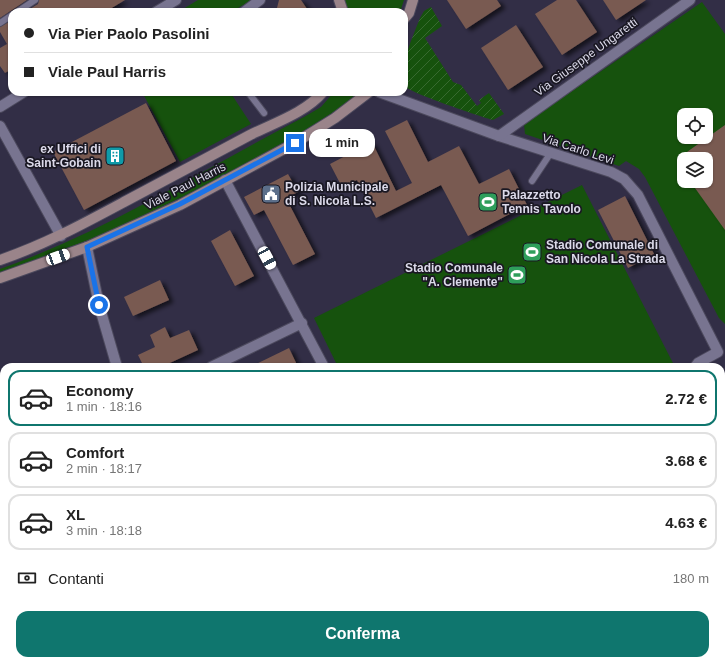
<!DOCTYPE html>
<html lang="it">
<meta charset="utf-8">
<style>
:root{--surface:#fff;--page:#f6f6f6;--text:#222;--muted:#767676;--line:#e0e0e0;--accent:#0f766e}
body{margin:0;font-family:Helvetica,sans-serif;background:var(--page);color:var(--text);height:100vh;display:flex;flex-direction:column;font-size:15px;white-space:nowrap}
*{box-sizing:border-box;margin:0}
p{font-size:13px;color:var(--muted)}
.icon{flex:none;width:22px;height:22px;fill:none;stroke:currentColor;stroke-width:2;stroke-linecap:round;stroke-linejoin:round}
.map{position:relative;flex:1;overflow:hidden}
.drawer{position:absolute;left:0px;top:363px;width:725px;height:302px;display:flex;flex-direction:column;background:var(--surface);border-radius:12px 12px 0 0;box-shadow:0 1px 3px #0004}
.drawer>*{flex:none}
.hud{position:absolute;left:8px;top:8px;width:400px;height:88px;border-radius:12px;box-shadow:0 1px 3px #0004;display:grid;align-content:center;height:88px;padding:0 16px;background:var(--surface)}
.tools{position:absolute;left:677px;top:108px;display:grid;gap:8px}
.tools a{display:grid;place-items:center;width:36px;height:36px;border-radius:8px;background:var(--surface);box-shadow:0 1px 3px #0004;font-size:20px}
.end{position:absolute;width:18px;height:18px;margin:-9px;border:5px solid #1a73e8;background:#fff;box-shadow:0 0 0 2px #fff}
.from{border-radius:50%}
.bubble{position:absolute;height:28px;border-radius:12px;background:var(--surface);box-shadow:0 1px 3px #0004;font-size:13px;font-weight:600;line-height:28px;text-align:center}
.car{position:absolute;width:12px;height:24px;margin:-12px -6px;border-radius:5px;box-shadow:0 0 3px 1px #0007;background:linear-gradient(#fff 24%,#345 0 40%,#fff 0 76%,#345 0 86%,#fff 0)}
.hud b{display:flex;align-items:center;gap:14px;height:38px;font-size:15px}
.hud b+b{border-top:1px solid var(--line)}
.hud i{width:10px;height:10px;background:var(--text)}
ul{padding:7px 0 0;list-style:none}
li{display:flex;align-items:center;gap:12px;height:56px;margin:0 8px 6px;padding:0 8px;border:2px solid var(--line);border-radius:12px}
li div{flex:1}
li b{display:block;font-size:15px}
li em{font-style:normal;font-weight:600}
li.on{border-color:var(--accent)}
li>.icon{width:36px;height:36px;stroke-width:1.5}
.pay{display:flex;align-items:center;gap:10px;height:44px;padding:0 16px;font-size:15px}
.pay p{margin-inline-start:auto}
.cta{display:flex;gap:8px;margin-top:auto;padding:8px 16px}
.cta a{flex:1;height:46px;border-radius:12px;background:var(--accent);color:#fff;font-size:16px;font-weight:600;line-height:46px;text-align:center}
.map>svg:first-child{display:block}
</style>
<div class="map">
<svg width="725" height="665" viewBox="0 0 725 665">
<defs>
<pattern id="garden-furrows" width="10" height="10" patternUnits="userSpaceOnUse"><rect width="10" height="10" fill="#16520d"/><path d="M-1 1l2-2M0 10L10 0M9 11l2-2" fill="none" stroke="#376a30"/></pattern>
<filter id="shadow"><feDropShadow dx="4.5" dy="2.5" stdDeviation="2" flood-color="#0009"/></filter>
</defs>
<rect width="100%" height="100%" fill="#322e46"/>
<g fill="#16520d" fill-rule="evenodd">
<path d="M198 0H252L231 12H178Z"/>
<path d="M344 0H404L400 12H349Z"/>
<path d="M702 2 725 34V324L719 318 645 177 639 169 626 161 619 166 525 134 524 124ZM684 115H706V137H684ZM684 159H706V181H684Z"/>
<path d="M142 92H230L251 124 180 162Z"/>
<path d="M334 92H365L304 131 209 184 107 233 0 273V269C107 231 204 169 304 117L321 107Z"/>
<path d="M582 185 675 367H338L314 318Z"/>
</g>
<path fill="url(#garden-furrows)" d="M431 7 442 26 425 38 453 82 461 85 477 106 481 103 479 100 489 93 504 114 493 120C482 117 407 92 405 86 397 70 414 34 420 18L424 11Z"/>
<g fill="#795a51" filter="url(#shadow)">
<path d="M0 0H27L0 18Z"/>
<path d="M39 0H125L105 12H25L38 4Z"/>
<path d="M279 0H301L309 12H276Z"/>
<path d="M447 0H497L501 6 466 29Z"/>
<path d="M557 0H576L597 32 562 55 535 14Z"/>
<path d="M603 0H646L616 20Z"/>
<path d="M12 20V69L5 73 0 66V48L7 44 0 32V27Z"/>
<path d="M516 25 543 67 508 90 481 48Z"/>
<path d="M146 103 176 161 84 210 53 152Z"/>
<path d="M407 120 428 162 459 146 479 184 509 169 527 205 468 236 441 185 376 218 357 180 342 187 330 164 372 142 396 191 412 183 385 131Z"/>
<path d="M725 125V230L690 181H706V159H677Z"/>
<path d="M288 174 298 192 286 198 315 254 293 265 264 210 254 215 244 197Z"/>
<path d="M625 196 654 254 628 268 598 210Z"/>
<path d="M230 230 254 276 235 286 211 241Z"/>
<path d="M160 280 169 300 133 316 124 297Z"/>
<path d="M165 327 170 338 189 330 198 350 161 367H144L138 355 155 347 150 335Z"/>
<path d="M289 348 298 367H250Z"/>
</g>
<g fill="none" stroke-linecap="round" stroke-linejoin="round">
<g stroke="#4c495d" stroke-width="8">
<g id="lane">
<path d="M17 12 35 0"/>
<path d="M0 23 12 15"/>
<path d="M248 92 264 113"/>
<path d="M532 181 550 154"/>
</g>
</g>
<g stroke="#4c495d" stroke-width="12">
<g id="street">
<path d="M156 12 176 0"/>
<path d="M244 12 260 0"/>
<path d="M379 92 499 136 611 172 624 179 638 195 718 352 698 363 695 367"/>
<path d="M0 107 24 92"/>
<path d="M0 126 61 236"/>
<path d="M499 136 690 0"/>
<path d="M225 180 324 367"/>
<path d="M87 247 99 305 117 367"/>
<path d="M211 367 302 323"/>
<path d="M721 420 725 427"/>
<path d="M721 613 725 611"/>
<path d="M0 628 4 622"/>
<path d="M279 661 282 665"/>
<path d="M694 661 696 665"/>
</g>
</g>
<g stroke="#4c495d" stroke-width="12">
<g id="secondary">
<path d="M339 0 343 12"/>
<path d="M404 19 409 13 413 0"/>
<path d="M0 260C44 245 83 224 124 202 166 180 208 157 250 135 274 123 305 113 323 92"/>
<path d="M0 278 87 247 180 205 295 143 335 118 369 92"/>
<path d="M721 488 725 486"/>
<path d="M489 661 491 665"/>
<path d="M375 665 382 661"/>
</g>
</g>
<use href="#lane" stroke="#787490" stroke-width="6"/>
<use href="#street" stroke="#787490" stroke-width="10"/>
<use href="#secondary" stroke="#9a848a" stroke-width="10"/>
</g>
<g fill="none" stroke-linecap="round" stroke-linejoin="round">
<path stroke="#1a73e8" stroke-width="5" d="M99 305 87 247 180 204 295 143"/>
</g>
<defs>
<g id="building-square" transform="scale(1)"><rect x="-9" y="-9" width="18" height="18" rx="4" fill="#0f9aa8" stroke="#1a1823"/><path d="M-4-6H4V6H1V3H-1V6H-4ZM-2.5-4.3h1.7v1.8h-1.7ZM.8-4.3h1.7v1.8H.8ZM-2.5-1h1.7V.8h-1.7ZM.8-1h1.7V.8H.8Z" fill="#fff"/></g>
<g id="civic-square" transform="scale(1)"><rect x="-9" y="-9" width="18" height="18" rx="4" fill="#5c6f8a" stroke="#1a1823"/><path d="M-.6-6.5H3V-4.5H.6V-3L4-1V1h2V6H-6V1h2V-1L-.6-3ZM-1.2 2.5V6h2.4V2.5Z" fill="#fff"/></g>
<g id="stadium-square" transform="scale(1)"><rect x="-9" y="-9" width="18" height="18" rx="4" fill="#2e9e5b" stroke="#1a1823"/><path d="M0-5a6.5 5 0 1 0 0 10a6.5 5 0 1 0 0-10ZM-3.5-1.8h7v3.6h-7Z" fill="#fff"/></g>
</defs>
<g fill-rule="evenodd">
<use href="#building-square" x="115" y="156"/>
<use href="#civic-square" x="271" y="194"/>
<use href="#stadium-square" x="488" y="202"/>
<use href="#stadium-square" x="532" y="252"/>
<use href="#stadium-square" x="517" y="275"/>
</g>
<g text-anchor="middle" stroke-width="3.5" stroke-linejoin="round" paint-order="stroke">
<g font-size="12" fill="#dcdaea" stroke="#1a1823">
<text transform="translate(586 57) rotate(-36)" y="4">Via Giuseppe Ungaretti</text>
<text transform="translate(578 149) rotate(18)" y="4">Via Carlo Levi</text>
<text transform="translate(185 186) rotate(-27)" y="4">Viale Paul Harris</text>
</g>
<g font-size="12" font-weight="bold" fill="#dcdaea" stroke="#1a1823" text-anchor="start">
<text x="101" y="153" text-anchor="end">ex Uffici di<tspan x="101" dy="14">Saint-Gobain</tspan></text>
<text x="285" y="191">Polizia Municipale<tspan x="285" dy="14">di S. Nicola L.S.</tspan></text>
<text x="502" y="199">Palazzetto<tspan x="502" dy="14">Tennis Tavolo</tspan></text>
<text x="546" y="249">Stadio Comunale di<tspan x="546" dy="14">San Nicola La Strada</tspan></text>
<text x="503" y="272" text-anchor="end">Stadio Comunale<tspan x="503" dy="14">"A. Clemente"</tspan></text>
</g>
</g>
</svg>
<div class="tools">
<a><svg class="icon" aria-label="locate" viewBox="0 0 24 24"><circle cx="12" cy="12" r="6"/><path d="M12 2v4M12 18v4M2 12h4M18 12h4"/></svg></a>
<a><svg class="icon" aria-label="layers" viewBox="0 0 24 24"><path d="M12 4l9 5-9 5-9-5zM3 14l9 5 9-5"/></svg></a>
</div>
<i class="end from" style="left:99px;top:305px"></i>
<i class="end" style="left:295px;top:143px"></i>
<div class="bubble" style="left:309px;top:129px;width:66px">1 min</div>
<i class="car" style="left:58px;top:257px;rotate:70deg"></i>
<i class="car" style="left:267px;top:258px;rotate:152deg"></i>
<div class="hud">
<b><i class="from"></i>Via Pier Paolo Pasolini</b>
<b><i></i>Viale Paul Harris</b>
</div>
<section class="drawer">
<ul>
<li class="on"><svg class="icon" aria-label="car" viewBox="0 0 24 24"><path d="M5 17H2v-5l4-1 3-4h7l3 4 3 1v5h-3M9 17h6M6 11h13"/><circle cx="7" cy="17" r="2"/><circle cx="17" cy="17" r="2"/></svg><div><b>Economy</b><p>1 min · 18:16</p></div><em>2.72 €</em></li>
<li><svg class="icon" aria-label="car" viewBox="0 0 24 24"><path d="M5 17H2v-5l4-1 3-4h7l3 4 3 1v5h-3M9 17h6M6 11h13"/><circle cx="7" cy="17" r="2"/><circle cx="17" cy="17" r="2"/></svg><div><b>Comfort</b><p>2 min · 18:17</p></div><em>3.68 €</em></li>
<li><svg class="icon" aria-label="car" viewBox="0 0 24 24"><path d="M5 17H2v-5l4-1 3-4h7l3 4 3 1v5h-3M9 17h6M6 11h13"/><circle cx="7" cy="17" r="2"/><circle cx="17" cy="17" r="2"/></svg><div><b>XL</b><p>3 min · 18:18</p></div><em>4.63 €</em></li>
</ul>
<div class="pay"><svg class="icon" aria-label="cash" viewBox="0 0 24 24"><path d="M3 7h18v10H3z"/><circle cx="12" cy="12" r="2"/></svg>Contanti<p>180 m</p></div>
<div class="cta"><a>Conferma</a></div>
</section>
</div>
